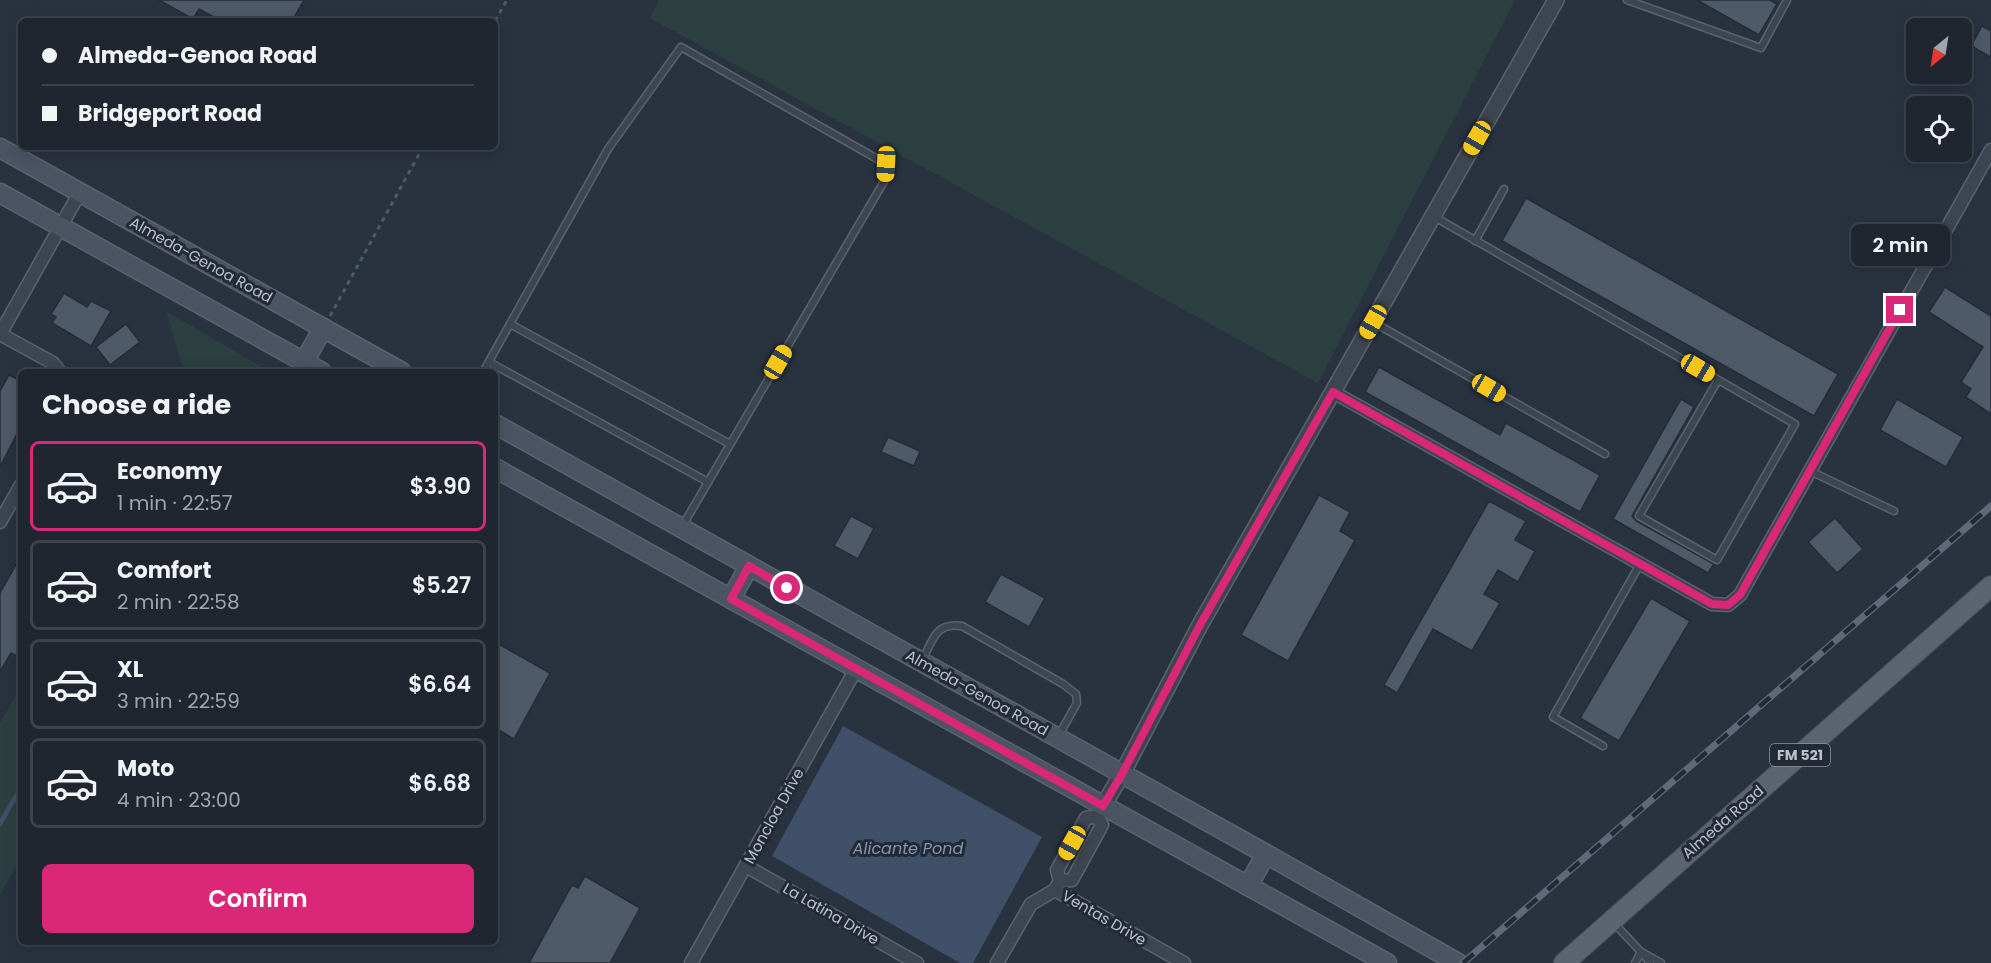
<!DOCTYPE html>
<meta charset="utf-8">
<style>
:root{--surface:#1f2630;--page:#272e38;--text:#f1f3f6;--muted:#a1a5ab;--line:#3c434c;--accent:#db2777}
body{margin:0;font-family:Poppins,sans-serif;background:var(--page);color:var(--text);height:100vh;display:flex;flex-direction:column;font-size:22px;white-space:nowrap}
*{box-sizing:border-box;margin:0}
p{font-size:20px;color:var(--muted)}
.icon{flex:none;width:33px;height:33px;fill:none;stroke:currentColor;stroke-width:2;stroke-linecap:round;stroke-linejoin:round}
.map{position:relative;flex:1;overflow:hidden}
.drawer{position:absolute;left:18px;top:369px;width:480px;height:576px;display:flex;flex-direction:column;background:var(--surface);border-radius:9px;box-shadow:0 3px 15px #0003,0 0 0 2px var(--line)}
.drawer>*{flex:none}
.hud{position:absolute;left:18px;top:18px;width:480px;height:132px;border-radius:9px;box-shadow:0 3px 15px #0003,0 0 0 2px var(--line);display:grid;align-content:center;height:132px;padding:0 24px;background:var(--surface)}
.needle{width:39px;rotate:210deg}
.fabs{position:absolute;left:1906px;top:18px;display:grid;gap:12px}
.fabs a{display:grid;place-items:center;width:66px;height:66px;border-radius:9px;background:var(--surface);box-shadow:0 3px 15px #0003,0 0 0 2px var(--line);font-size:30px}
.end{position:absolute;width:27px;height:27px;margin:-14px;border:8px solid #db2777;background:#fff;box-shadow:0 0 0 3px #fff}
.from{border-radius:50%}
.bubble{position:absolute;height:42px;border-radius:9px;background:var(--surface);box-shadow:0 3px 15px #0003,0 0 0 2px var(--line);font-size:20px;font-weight:600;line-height:42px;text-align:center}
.car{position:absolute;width:18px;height:36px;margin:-18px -9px;border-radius:8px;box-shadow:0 0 4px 2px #0007;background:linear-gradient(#f5c518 24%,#345 0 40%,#f5c518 0 76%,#345 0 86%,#f5c518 0)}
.hud b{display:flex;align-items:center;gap:21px;height:57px;font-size:22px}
.hud b+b{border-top:2px solid var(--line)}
.hud i{width:15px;height:15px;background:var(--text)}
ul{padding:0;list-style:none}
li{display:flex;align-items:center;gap:18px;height:90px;margin:0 12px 9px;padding:0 12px;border:3px solid var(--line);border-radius:9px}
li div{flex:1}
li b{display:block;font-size:22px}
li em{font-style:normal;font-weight:600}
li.on{border-color:var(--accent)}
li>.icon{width:54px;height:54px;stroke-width:1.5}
h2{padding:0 24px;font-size:27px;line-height:72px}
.button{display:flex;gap:12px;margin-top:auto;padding:12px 24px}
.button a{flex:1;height:69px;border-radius:9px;background:var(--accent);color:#fff;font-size:24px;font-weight:600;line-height:69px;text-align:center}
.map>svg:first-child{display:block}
</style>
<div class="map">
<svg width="1991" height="963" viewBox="0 0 1991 963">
<rect width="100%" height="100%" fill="#293340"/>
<g fill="#2c4042">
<path d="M659 0H1515L1318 383 650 18Z"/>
<path d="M166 311 270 372H184Z"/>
<path d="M21 686V858L0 895V723Z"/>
</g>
<path fill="#405068" d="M843 726 1042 837 973 963H960L772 856Z"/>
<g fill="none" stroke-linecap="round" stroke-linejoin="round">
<path stroke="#405068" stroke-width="4.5" d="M0 824 21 787"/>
</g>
<g fill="#4f5a69" stroke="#242c37" stroke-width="1.5">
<path d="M159 0H304L292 21H221L199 9 193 19Z"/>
<path d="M1697 0H1770L1777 4 1759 35Z"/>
<path d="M1982 26 1991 31V57L1971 46Z"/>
<path d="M1526 198 1838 374 1814 416 1502 241Z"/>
<path d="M1945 287 1991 316V414L1966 397 1971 389 1961 382 1983 347 1929 312Z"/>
<path d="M64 293 87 307 91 301 111 311 91 346 52 323 56 317 51 314Z"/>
<path d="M126 324 140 342 110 365 96 347Z"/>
<path d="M1379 367 1500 435 1506 423 1600 475 1580 512 1365 392Z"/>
<path d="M9 375 21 381V426L0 467V391Z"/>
<path d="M1681 399 1694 407 1632 516 1636 521 1714 564 1708 573 1613 519Z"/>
<path d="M1897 399 1963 437 1946 467 1880 430Z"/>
<path d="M888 437 920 451 914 466 881 452Z"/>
<path d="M1319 495 1350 512 1340 531 1355 540 1288 661 1241 635Z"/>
<path d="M1489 501 1526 521 1515 540 1535 551 1518 582 1498 570 1484 594 1500 603 1472 651 1433 629 1397 693 1384 685Z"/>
<path d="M851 516 874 528 858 559 834 546Z"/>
<path d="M1835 518 1863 549 1837 573 1808 542Z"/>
<path d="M21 556V658L11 653 0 672V593Z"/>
<path d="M1001 574 1045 598 1029 627 985 602Z"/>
<path d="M1651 598 1690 621 1619 741 1580 718Z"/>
<path d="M495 642 550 673 514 739 495 728Z"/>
<path d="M585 876 640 908 610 963H529L572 885 578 888Z"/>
</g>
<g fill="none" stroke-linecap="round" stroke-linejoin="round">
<g stroke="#5b636d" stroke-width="9">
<g id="service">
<path d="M1627 0 1761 48 1787 0"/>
<path d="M1433 216 1795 424 1717 560 1639 516 1718 380"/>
<path d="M1475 241 1504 189"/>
<path d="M1373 322 1605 454"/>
<path d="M510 324 730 444"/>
<path d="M489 362 708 482"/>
<path d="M483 372 608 149 681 47 886 164V178L683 525"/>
<path d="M1810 471 1894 511"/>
<path d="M923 659C933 639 936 622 962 626L1063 684 1076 694 1077 703 1059 735"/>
<path d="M1603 746 1553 717 1640 564"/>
<path d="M1614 923 1641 952 1661 963"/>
<path d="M1635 963 1641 952 1650 963"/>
</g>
</g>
<g stroke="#5b636d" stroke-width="15">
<g id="minor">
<path d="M0 334 79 194"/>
<path d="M0 334 53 363 60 372"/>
<path d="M1333 392 1712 604 1728 605 1740 595 1991 150"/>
<path d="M0 522 21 485"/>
<path d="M746 866 917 963"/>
<path d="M1060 881 1072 880 1102 825 1097 816"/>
<path d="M1055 890 1184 963"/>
<path d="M691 963 856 669"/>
<path d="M997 963 1031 904 1055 890 1060 881 1057 870 1086 818 1097 816"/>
</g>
</g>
<g stroke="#5b636d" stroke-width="18">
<path id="tertiary" d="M1103 806 1122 774 1200 625 1556 0"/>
</g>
<g stroke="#5b636d" stroke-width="21">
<g id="secondary">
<path d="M0 148 402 372"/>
<path d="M0 193 322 372"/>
<path d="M304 362 323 328"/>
<path d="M495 424 1266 854 1458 963"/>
<path d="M495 468 1387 963"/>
<path d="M731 599 749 566"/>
<path d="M1248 886 1266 854"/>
</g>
</g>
<g stroke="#474e59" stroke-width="22">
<path id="primary" d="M1564 963 1991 586"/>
</g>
<g stroke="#4b5d60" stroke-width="3" stroke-dasharray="4.5 4.5" stroke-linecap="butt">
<path d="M495 21 507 0"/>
<path d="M330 316 423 147"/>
</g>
<use href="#service" stroke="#3d4550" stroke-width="6"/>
<use href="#minor" stroke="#3d4550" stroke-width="12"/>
<use href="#tertiary" stroke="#3d4550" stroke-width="15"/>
<use href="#secondary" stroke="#4b5463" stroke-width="18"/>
<use href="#primary" stroke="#5b6470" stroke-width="20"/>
<g stroke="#5f6977" stroke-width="7">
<path id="rail" d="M1463 963 1991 506"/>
</g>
<use href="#rail" stroke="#222a35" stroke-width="4.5" stroke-dasharray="14" stroke-linecap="butt"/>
</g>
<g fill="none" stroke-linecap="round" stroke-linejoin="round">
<path stroke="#db2777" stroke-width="8" d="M787 588 749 566 731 599 1103 806 1122 774 1200 625 1333 392 1712 604 1728 605 1740 595 1900 310"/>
</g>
<g text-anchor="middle" stroke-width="6" stroke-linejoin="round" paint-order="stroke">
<rect fill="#222a35" stroke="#8c939d" stroke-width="1.5" x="1770" y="744" width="60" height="22" rx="4.5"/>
<g font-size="14" font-weight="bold" fill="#bac0ca">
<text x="1800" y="760">FM 521</text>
</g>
<g font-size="15" fill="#bac0ca" stroke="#222a35">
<text transform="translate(201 260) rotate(29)" y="5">Almeda-Genoa Road</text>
<text transform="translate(977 693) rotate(29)" y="5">Almeda-Genoa Road</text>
<text transform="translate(774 816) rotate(-61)" y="5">Moncloa Drive</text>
<text transform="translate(1723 822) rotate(-41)" y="5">Almeda Road</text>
<text transform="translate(831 914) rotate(30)" y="5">La Latina Drive</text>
<text transform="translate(1104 918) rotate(30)" y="5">Ventas Drive</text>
</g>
<g font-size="16" font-style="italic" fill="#8496af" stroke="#222a35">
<text x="908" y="854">Alicante Pond</text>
</g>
</g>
</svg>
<div class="fabs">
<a><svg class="needle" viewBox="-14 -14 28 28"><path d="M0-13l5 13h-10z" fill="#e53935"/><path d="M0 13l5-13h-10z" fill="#a1a5ab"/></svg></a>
<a><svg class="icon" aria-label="locate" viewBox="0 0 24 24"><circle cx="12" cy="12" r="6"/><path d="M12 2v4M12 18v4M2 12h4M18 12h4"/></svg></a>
</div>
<i class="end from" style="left:787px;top:588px"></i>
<i class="end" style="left:1900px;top:310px"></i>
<div class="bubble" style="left:1851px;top:224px;width:99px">2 min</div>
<i class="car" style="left:1477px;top:138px;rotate:210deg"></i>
<i class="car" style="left:886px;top:164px;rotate:183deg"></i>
<i class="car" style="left:1373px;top:322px;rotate:209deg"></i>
<i class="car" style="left:778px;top:362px;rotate:30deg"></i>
<i class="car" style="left:1698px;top:368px;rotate:120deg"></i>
<i class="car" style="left:1489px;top:388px;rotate:120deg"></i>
<i class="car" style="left:1072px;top:843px;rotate:209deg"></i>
<div class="hud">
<b><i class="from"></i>Almeda-Genoa Road</b>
<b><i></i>Bridgeport Road</b>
</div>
<section class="drawer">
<h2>Choose a ride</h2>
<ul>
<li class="on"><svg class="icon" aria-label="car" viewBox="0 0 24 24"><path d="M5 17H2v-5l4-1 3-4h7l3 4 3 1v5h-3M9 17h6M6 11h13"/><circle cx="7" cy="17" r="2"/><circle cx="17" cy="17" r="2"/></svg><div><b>Economy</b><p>1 min · 22:57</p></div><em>$3.90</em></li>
<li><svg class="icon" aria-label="car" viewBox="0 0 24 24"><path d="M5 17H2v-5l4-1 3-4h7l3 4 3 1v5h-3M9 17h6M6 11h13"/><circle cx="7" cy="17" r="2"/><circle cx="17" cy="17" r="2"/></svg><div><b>Comfort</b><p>2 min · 22:58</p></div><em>$5.27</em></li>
<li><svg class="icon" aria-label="car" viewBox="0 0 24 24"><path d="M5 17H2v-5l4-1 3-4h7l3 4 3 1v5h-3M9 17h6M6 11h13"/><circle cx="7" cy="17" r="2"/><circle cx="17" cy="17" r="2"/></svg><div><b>XL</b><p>3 min · 22:59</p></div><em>$6.64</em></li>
<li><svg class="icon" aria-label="car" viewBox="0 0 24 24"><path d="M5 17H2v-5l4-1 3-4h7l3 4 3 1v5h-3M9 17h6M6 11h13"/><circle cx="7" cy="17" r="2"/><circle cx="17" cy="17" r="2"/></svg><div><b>Moto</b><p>4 min · 23:00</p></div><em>$6.68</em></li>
</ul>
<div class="button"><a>Confirm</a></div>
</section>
</div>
